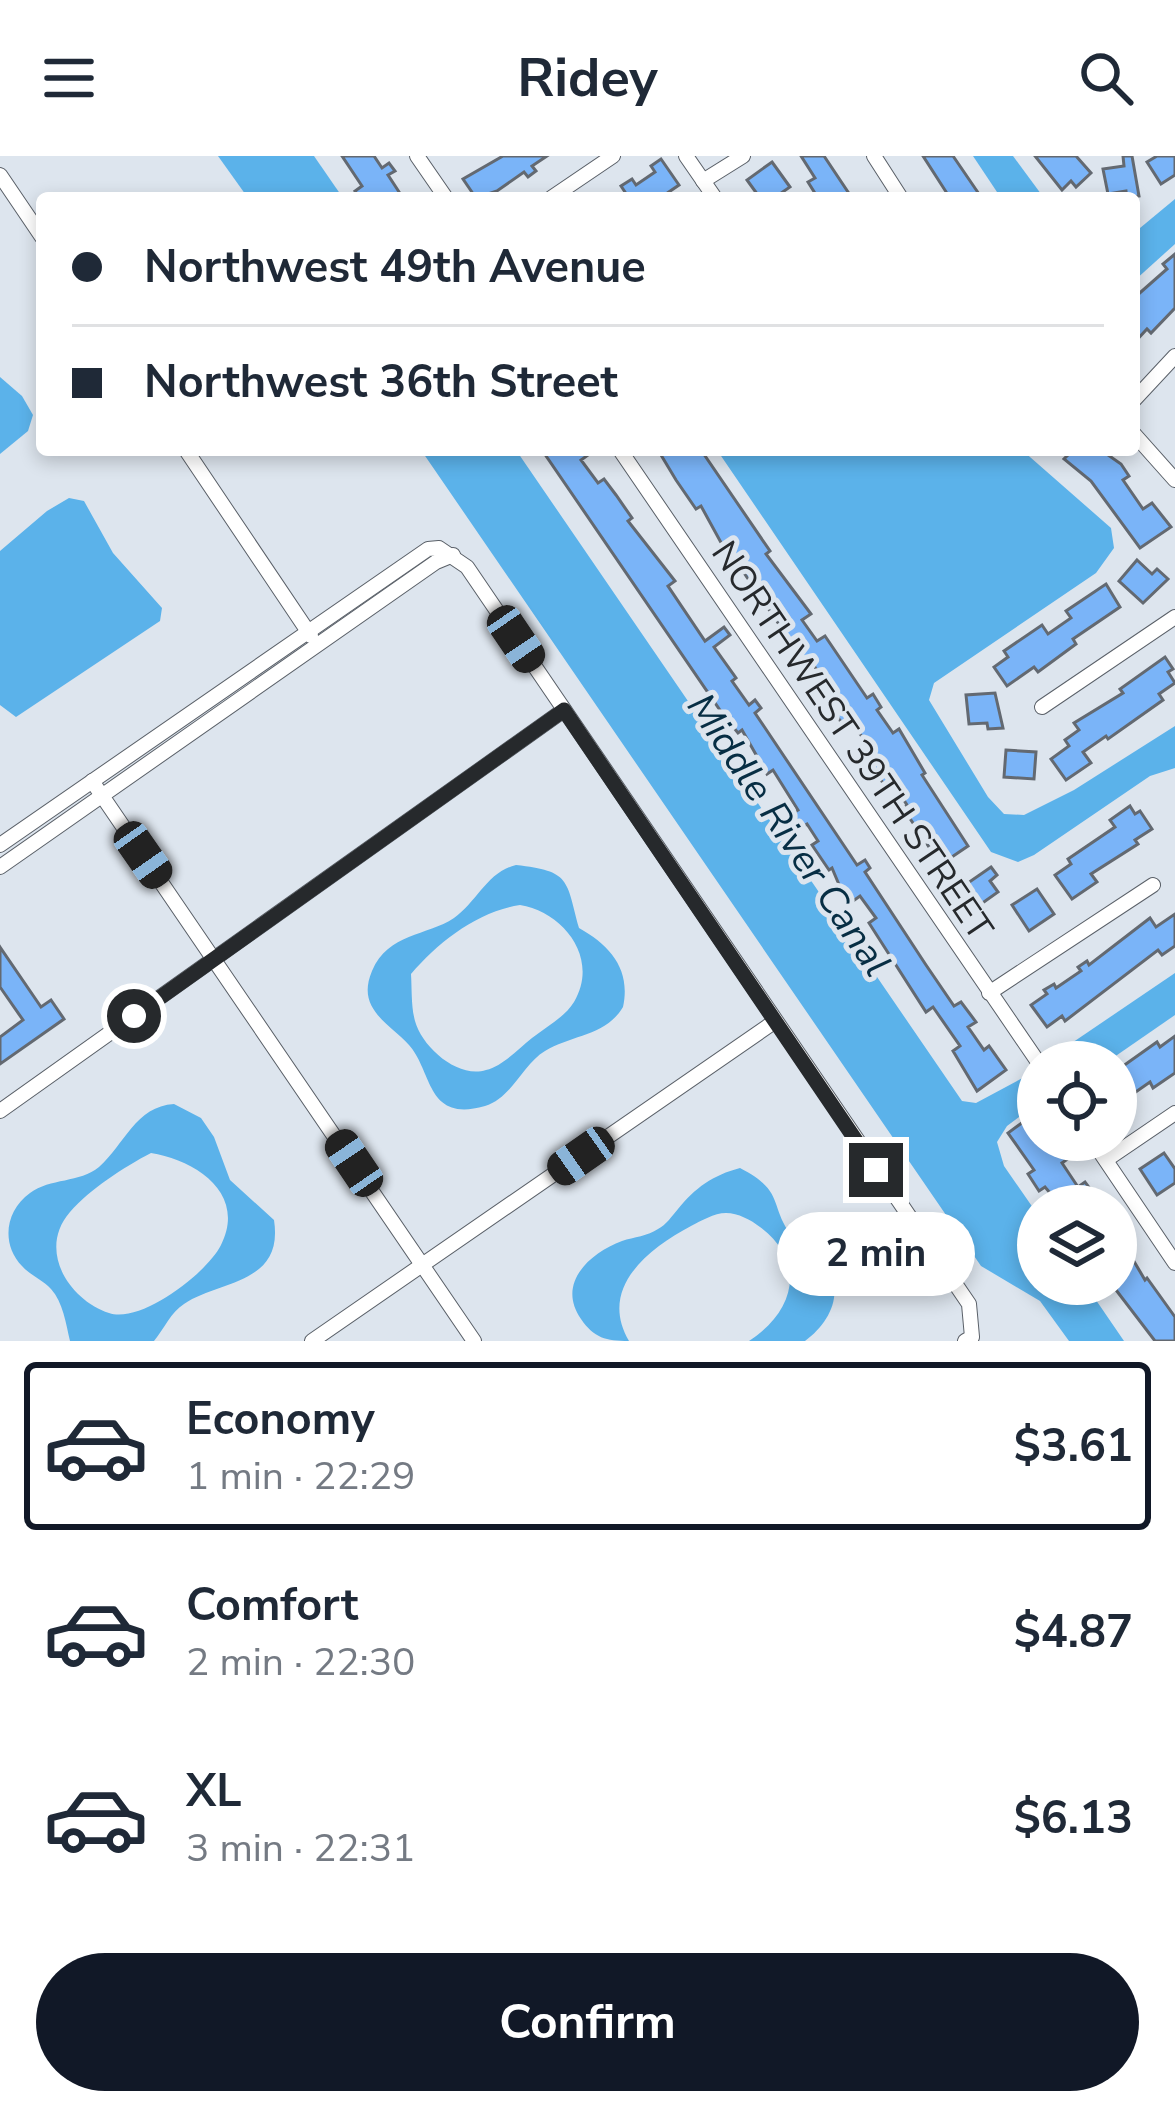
<!DOCTYPE html>
<meta charset="utf-8">
<style>
:root{--surface:#fff;--page:#f6f6f7;--text:#1f2937;--muted:#747a83;--line:#e0e1e3;--accent:#111827}
body{margin:0;font-family:"Nunito Sans",sans-serif;background:var(--page);color:var(--text);height:100vh;display:flex;flex-direction:column;font-size:45px;white-space:nowrap}
*{box-sizing:border-box;margin:0}
p{font-size:39px;color:var(--muted)}
.icon{flex:none;width:66px;height:66px;fill:none;stroke:currentColor;stroke-width:2;stroke-linecap:round;stroke-linejoin:round}
.map{position:relative;height:1185px;overflow:hidden}
.details{display:flex;flex-direction:column;background:var(--surface);flex:1}
.details>*{flex:none}
.hud{position:absolute;left:36px;top:36px;width:1104px;height:264px;border-radius:12px;box-shadow:0 6px 18px #0003;display:grid;align-content:center;height:264px;padding:0 36px;background:var(--surface)}
.tools{position:absolute;left:1017px;top:885px;display:grid;gap:24px}
.tools a{display:grid;place-items:center;width:120px;height:120px;border-radius:50%;background:var(--surface);box-shadow:0 6px 18px #0003;font-size:60px}
.end{position:absolute;width:54px;height:54px;margin:-27px;border:15px solid #26292c;background:#fff;box-shadow:0 0 0 6px #fff}
.from{border-radius:50%}
.bubble{position:absolute;height:84px;border-radius:42px;background:var(--surface);box-shadow:0 6px 18px #0003;font-size:39px;font-weight:700;line-height:84px;text-align:center}
.car{position:absolute;width:36px;height:72px;margin:-36px -18px;border-radius:15px;box-shadow:0 0 9px 3px #0007;background:linear-gradient(#222 24%,#8ab4d8 0 40%,#222 0 76%,#8ab4d8 0 86%,#222 0)}
.hud b{display:flex;align-items:center;gap:42px;height:114px;font-size:45px}
.hud b+b{border-top:3px solid var(--line)}
.hud i{width:30px;height:30px;background:var(--text)}
ul{padding:21px 0 0;list-style:none}
li{display:flex;align-items:center;gap:36px;height:168px;margin:0 24px 18px;padding:0 12px;border:6px solid transparent;border-radius:12px}
li div{flex:1}
li b{display:block;font-size:45px}
li em{font-style:normal;font-weight:700}
li.on{border-color:var(--accent)}
li>.icon{width:108px;height:108px;stroke-width:1.5}
.primary-button{display:flex;gap:24px;margin-top:auto;padding:24px 36px}
.primary-button a{flex:1;height:138px;border-radius:72px;background:var(--accent);color:#fff;font-size:48px;font-weight:700;line-height:138px;text-align:center}
header{display:flex;justify-content:space-between;align-items:center;height:156px;padding:0 36px;background:var(--surface);font-size:54px;font-weight:700}
.map>svg:first-child{display:block}
</style>
<header><svg class="icon" aria-label="menu" viewBox="0 0 24 24"><path d="M4 6h16M4 12h16M4 18h16"/></svg>Ridey<svg class="icon" aria-label="search" viewBox="0 0 24 24"><circle cx="10" cy="10" r="6"/><path d="M15 15l6 6"/></svg></header>
<div class="map">
<svg width="1175" height="1185" viewBox="0 0 1175 1185">
<rect width="100%" height="100%" fill="#dde5ee"/>
<g fill="#5bb2ea" fill-rule="evenodd">
<path d="M218 0H314L343 42H248Z"/>
<path d="M973 0H1013L1044 42H1001Z"/>
<path d="M1175 43V88L1134 125V77Z"/>
<path d="M0 221 22 240 33 259 28 275 0 298Z"/>
<path d="M421 294H516L962 945 976 947 1028 919 1038 933V947L1007 970 997 986 1004 1010 1038 1059V1128H1085L1124 1185H1069L1040 1145 981 1110Z"/>
<path d="M717 294H1022L1111 372 1114 392 1096 417 934 527 929 544 988 641 1004 658 1024 659 1074 634 1175 570V612L1150 620 1034 699 1018 706 991 696Z"/>
<path d="M69 342 84 345 113 397 162 452 160 465 16 561 0 549V395L47 355Z"/>
<path d="M516 709C571 715 566 724 579 772 611 790 631 814 623 851 606 880 571 879 545 895 523 908 512 942 485 950 426 967 433 916 409 889 388 866 356 853 372 815 388 777 427 780 454 762 477 746 487 716 516 709ZM520 749C563 756 600 802 574 846 565 861 546 871 532 882 518 893 503 910 486 914 458 923 422 891 415 865 411 850 412 834 411 818 438 786 478 755 520 749Z"/>
<path d="M1175 817V859L1107 906H1056L1063 893Z"/>
<path d="M174 948 201 962 214 981 230 1024 274 1064C284 1129 219 1124 184 1148 171 1156 164 1173 154 1185H70C66 1168 63 1146 51 1133 43 1124 30 1119 22 1110 1 1088 5 1055 30 1037 50 1022 80 1027 99 1011 124 989 136 950 174 948ZM151 997C195 1004 247 1037 221 1089 207 1117 141 1168 109 1157 69 1144 37 1094 70 1056 90 1033 124 1011 151 997Z"/>
<path d="M740 1012C785 1035 769 1049 791 1079 799 1089 812 1093 821 1103 847 1132 832 1165 805 1185H749C794 1156 808 1107 760 1071 751 1064 738 1057 726 1057 714 1057 701 1065 691 1070 648 1093 598 1132 629 1185 606 1185 594 1182 581 1163 556 1127 590 1097 622 1085 634 1081 648 1080 658 1073 666 1069 672 1060 678 1053 695 1032 713 1019 740 1012Z"/>
</g>
<g fill="#7ab4f8" stroke="#636971" stroke-width="3">
<path d="M342 0H374L382 12 389 7 395 15 388 19 403 42H360L355 35 362 30Z"/>
<path d="M503 0H547L532 10 536 15 528 21 524 16 497 35 476 42 463 23Z"/>
<path d="M801 0H824L852 42H818L808 26 815 22Z"/>
<path d="M923 0H953L979 38 950 42Z"/>
<path d="M1035 0H1076L1091 17 1076 31 1071 25 1062 34Z"/>
<path d="M1123 0H1132L1139 40 1127 42 1126 35 1108 38 1103 13 1124 10Z"/>
<path d="M1157 0H1175V19L1161 28 1147 6Z"/>
<path d="M661 3 679 29 660 42H629L621 30 632 23 636 29 655 16 651 10Z"/>
<path d="M772 6 790 31 774 42H760L747 24Z"/>
<path d="M1175 98V152L1151 177 1147 173 1134 187V142L1167 113 1163 108Z"/>
<path d="M542 294H595L581 304 598 327 604 323 616 339 632 362 628 365 675 425 668 430 705 485 724 471 730 479 714 491 736 522 732 525 749 549 755 544 761 552 755 557 857 709 865 704 870 712 865 716 926 809 954 850 961 846 976 866 968 871 984 894 989 890 1006 914 977 935 953 895 960 890 933 851 926 856 869 767 876 762 860 740 853 745 840 731 832 712 829 714 812 689 818 685 807 668 799 673 790 659 798 654 773 614 767 618 742 574 738 577 722 557Z"/>
<path d="M669 294H701L770 395 766 398 811 458 802 464 817 485 825 480 867 542 873 538 881 551 877 554 893 577 899 573 925 617 922 619 968 690 946 705 934 688 929 691 903 652 907 649 892 626 885 630 859 591 866 587 851 564 843 569 817 530 824 525 809 502 804 505 742 414 739 416 730 403 701 350 696 353 676 324 661 299Z"/>
<path d="M1073 294H1101L1121 308 1129 320 1123 324 1143 353 1152 347 1171 371 1140 392 1091 325 1064 303Z"/>
<path d="M1137 404 1152 418 1157 413 1168 423 1143 447 1119 425Z"/>
<path d="M1106 428 1120 451 1073 483 1076 488 1038 516 1034 511 1007 530 994 511 1008 501 1004 495 1042 469 1048 478 1071 462 1066 455Z"/>
<path d="M1165 501 1173 513 1168 516 1175 527 1159 538 1163 544 1108 583 1106 580 1083 596 1091 607 1066 624 1051 603 1069 590 1065 584 1079 574 1074 567 1123 537 1120 533Z"/>
<path d="M995 537 1003 572 988 573 987 567 969 568 966 539Z"/>
<path d="M1006 594 1036 596 1034 623 1004 621Z"/>
<path d="M1130 650 1135 658 1140 655 1152 673 1135 684 1138 688 1091 718 1097 726 1072 743 1055 719 1071 708 1068 703 1115 671 1110 664Z"/>
<path d="M991 711 997 719 990 725 998 736 974 753 953 731 965 723 968 727Z"/>
<path d="M1037 733 1054 758 1029 775 1012 749Z"/>
<path d="M1175 758V790L1162 799 1158 794 1065 865 1062 860 1047 871 1031 849 1047 838 1044 834 1054 828 1056 832 1081 815 1078 811 1087 805 1089 809 1150 762 1156 771Z"/>
<path d="M0 791 41 851 51 844 64 863 0 908V881L23 864 0 831Z"/>
<path d="M1175 880V917L1153 932 1150 926 1127 942 1132 949 1116 954V915L1157 886 1160 891Z"/>
<path d="M1030 961 1038 972V984H1056L1069 1002 1062 1007 1078 1031 1085 1026 1091 1034 1083 1039 1091 1050H1061L1045 1031 1039 1035 1028 1018 1034 1014 1008 977Z"/>
<path d="M1164 997 1175 1013V1027L1157 1039 1140 1013Z"/>
<path d="M1116 1075 1145 1124 1147 1122 1175 1161V1185H1155L1116 1134Z"/>
</g>
<g fill="none" stroke-linecap="round" stroke-linejoin="round">
<g stroke="#5a6068" stroke-width="16">
<g id="minor">
<path d="M417 0 446 42"/>
<path d="M686 0 715 42"/>
<path d="M874 0 901 42"/>
<path d="M0 19 42 81"/>
<path d="M703 25 743 0"/>
<path d="M551 42 613 0"/>
<path d="M1134 244 1175 200"/>
<path d="M1134 278 1175 324"/>
<path d="M186 294 311 480"/>
<path d="M620 294 1038 906"/>
<path d="M1042 551 1175 461"/>
<path d="M92 625 474 1185"/>
<path d="M0 689 428 393 439 392 467 411 969 1148 972 1181 965 1185"/>
<path d="M0 711 436 406 453 399"/>
<path d="M989 837 1153 729"/>
<path d="M0 955 564 554"/>
<path d="M1092 984 1175 1107"/>
<path d="M1106 1004 1175 957"/>
<path d="M312 1185 774 866"/>
</g>
</g>
<use href="#minor" stroke="#fff" stroke-width="14"/>
</g>
<g fill="none" stroke-linecap="round" stroke-linejoin="round">
<path stroke="#26292c" stroke-width="15" d="M134 860 564 554 876 1014"/>
</g>
<g text-anchor="middle" stroke-width="10" stroke-linejoin="round" paint-order="stroke">
<g font-size="36" fill="#26292c" stroke="#dde5ee">
<text transform="translate(853 584) rotate(56)" y="13">NORTHWEST 39TH STREET</text>
</g>
<g font-size="39" font-style="italic" fill="#072e44" stroke="#dde5ee">
<text transform="translate(790 678) rotate(56)" y="14">Middle River Canal</text>
</g>
</g>
</svg>
<div class="tools">
<a><svg class="icon" aria-label="locate" viewBox="0 0 24 24"><circle cx="12" cy="12" r="6"/><path d="M12 2v4M12 18v4M2 12h4M18 12h4"/></svg></a>
<a><svg class="icon" aria-label="layers" viewBox="0 0 24 24"><path d="M12 4l9 5-9 5-9-5zM3 14l9 5 9-5"/></svg></a>
</div>
<i class="end from" style="left:134px;top:860px"></i>
<i class="end" style="left:876px;top:1014px"></i>
<div class="bubble" style="left:777px;top:1056px;width:198px">2 min</div>
<i class="car" style="left:516px;top:483px;rotate:146deg"></i>
<i class="car" style="left:143px;top:699px;rotate:145deg"></i>
<i class="car" style="left:581px;top:1000px;rotate:235deg"></i>
<i class="car" style="left:354px;top:1007px;rotate:326deg"></i>
<div class="hud">
<b><i class="from"></i>Northwest 49th Avenue</b>
<b><i></i>Northwest 36th Street</b>
</div>
</div>
<section class="details">
<ul>
<li class="on"><svg class="icon" aria-label="car" viewBox="0 0 24 24"><path d="M5 17H2v-5l4-1 3-4h7l3 4 3 1v5h-3M9 17h6M6 11h13"/><circle cx="7" cy="17" r="2"/><circle cx="17" cy="17" r="2"/></svg><div><b>Economy</b><p>1 min · 22:29</p></div><em>$3.61</em></li>
<li><svg class="icon" aria-label="car" viewBox="0 0 24 24"><path d="M5 17H2v-5l4-1 3-4h7l3 4 3 1v5h-3M9 17h6M6 11h13"/><circle cx="7" cy="17" r="2"/><circle cx="17" cy="17" r="2"/></svg><div><b>Comfort</b><p>2 min · 22:30</p></div><em>$4.87</em></li>
<li><svg class="icon" aria-label="car" viewBox="0 0 24 24"><path d="M5 17H2v-5l4-1 3-4h7l3 4 3 1v5h-3M9 17h6M6 11h13"/><circle cx="7" cy="17" r="2"/><circle cx="17" cy="17" r="2"/></svg><div><b>XL</b><p>3 min · 22:31</p></div><em>$6.13</em></li>
</ul>
<div class="primary-button"><a>Confirm</a></div>
</section>
